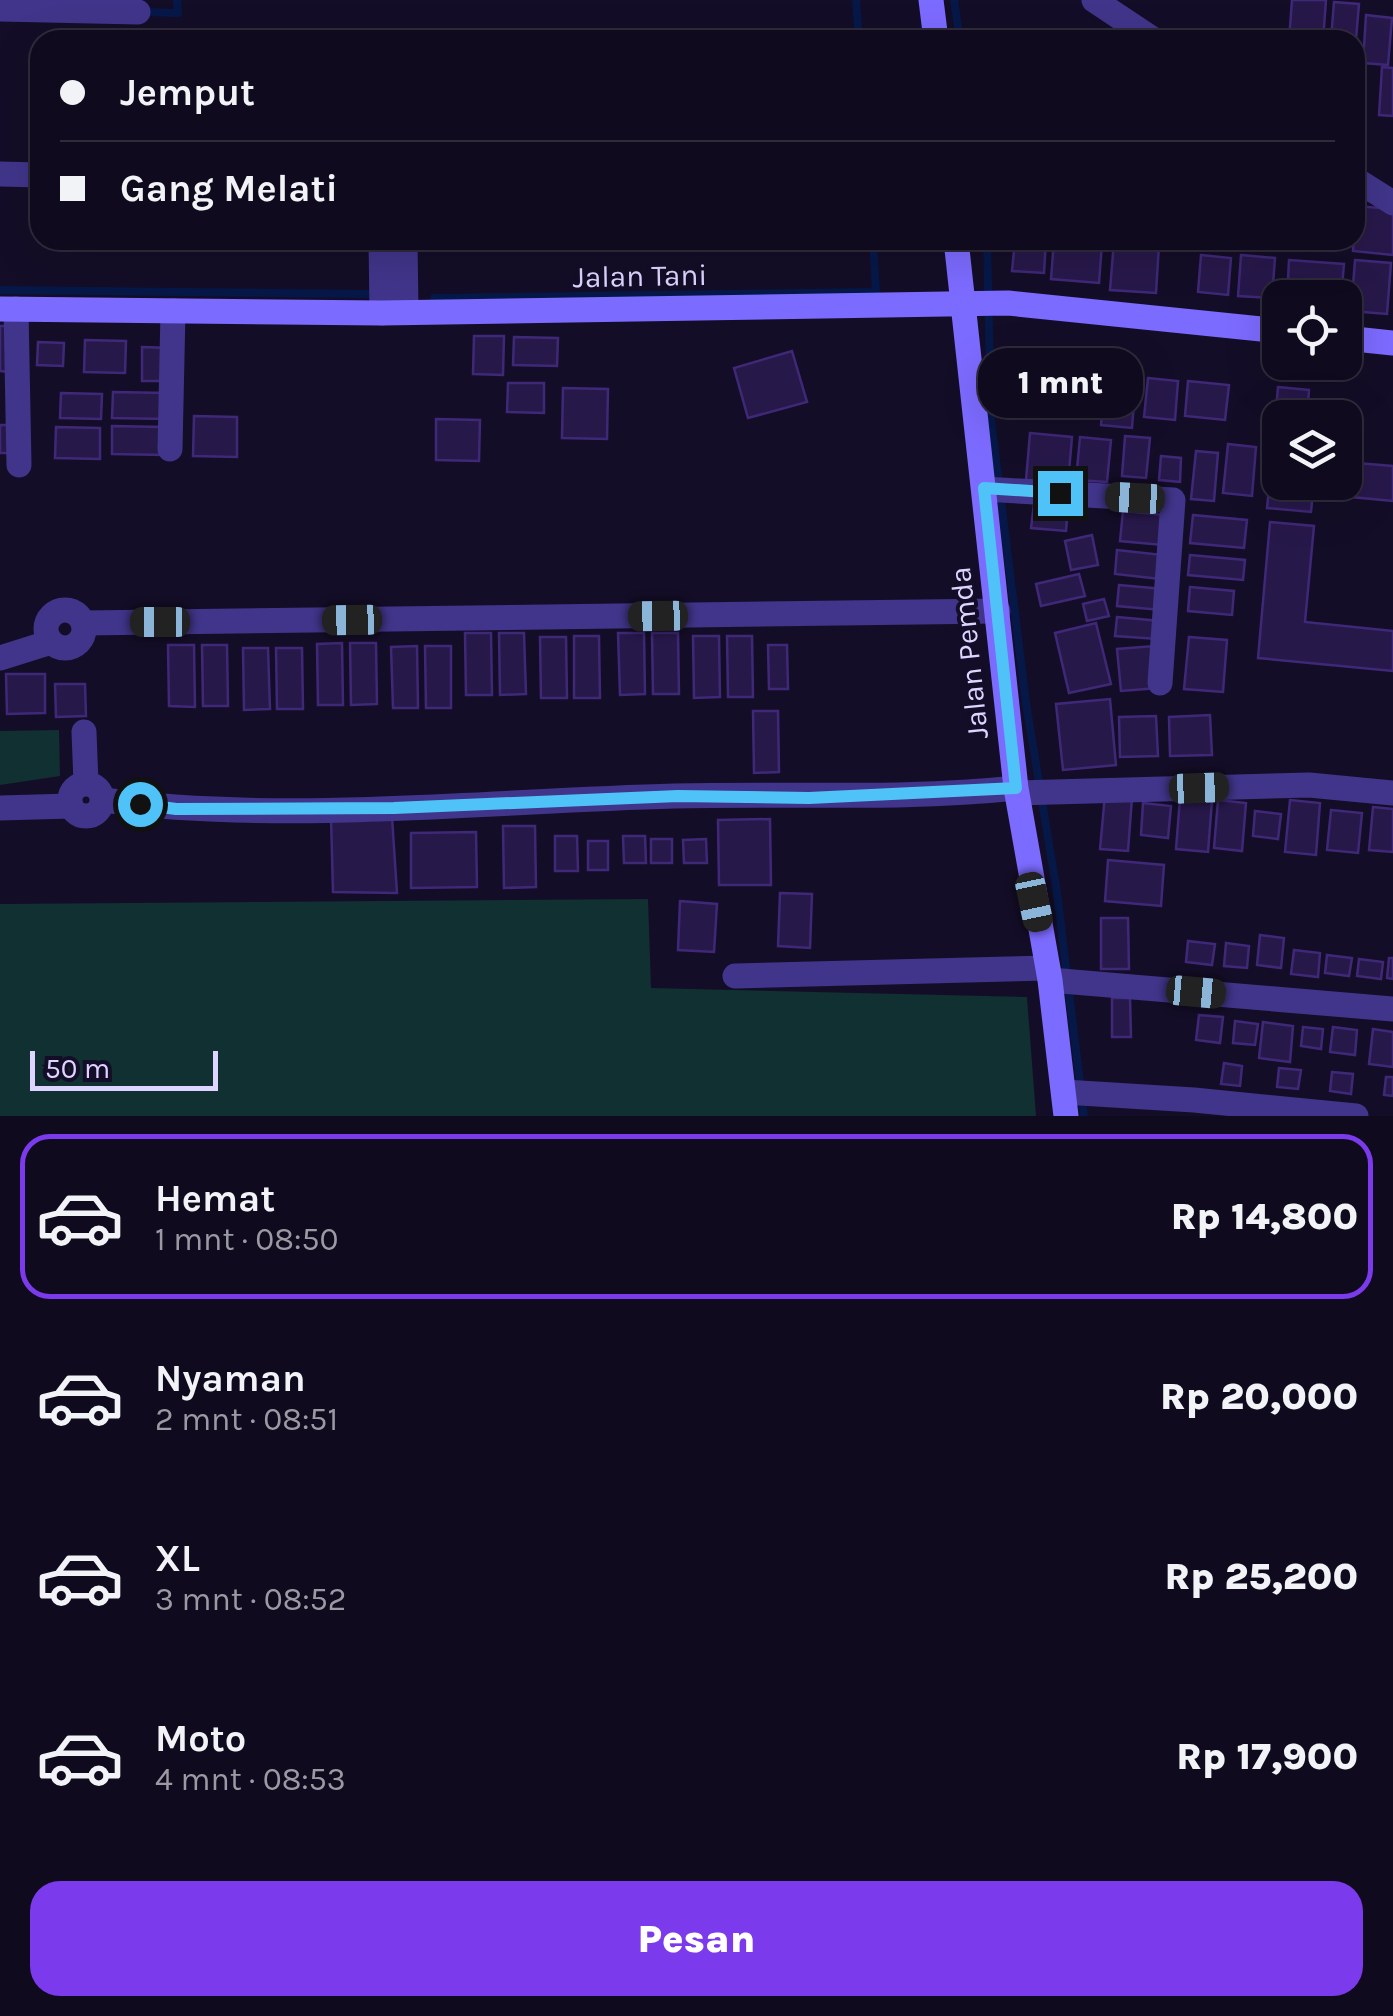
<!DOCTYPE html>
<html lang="id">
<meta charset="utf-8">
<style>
:root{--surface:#0f0a1d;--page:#181326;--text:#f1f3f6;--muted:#9b9aa4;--line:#2f2b3b;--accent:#7c3aed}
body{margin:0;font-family:Karla,sans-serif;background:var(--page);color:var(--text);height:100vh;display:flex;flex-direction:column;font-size:38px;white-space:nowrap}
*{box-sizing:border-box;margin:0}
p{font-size:32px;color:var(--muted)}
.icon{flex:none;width:55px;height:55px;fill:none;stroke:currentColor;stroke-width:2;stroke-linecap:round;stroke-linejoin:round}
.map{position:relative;height:1116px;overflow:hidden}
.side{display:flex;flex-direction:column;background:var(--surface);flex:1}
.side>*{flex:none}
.guide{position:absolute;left:30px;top:30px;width:1335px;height:220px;border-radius:30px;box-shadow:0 10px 40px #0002,0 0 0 2px var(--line);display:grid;align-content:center;height:220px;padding:0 30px;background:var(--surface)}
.fabs{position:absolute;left:1262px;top:280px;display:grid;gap:20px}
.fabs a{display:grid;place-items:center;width:100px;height:100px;border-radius:20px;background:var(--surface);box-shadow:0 10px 40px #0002,0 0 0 2px var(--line);font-size:50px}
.scale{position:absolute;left:30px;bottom:25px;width:188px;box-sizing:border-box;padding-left:10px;border:5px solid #ddd4ff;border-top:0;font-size:28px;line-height:35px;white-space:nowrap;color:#ddd4ff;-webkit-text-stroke:8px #140d27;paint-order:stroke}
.end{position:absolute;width:45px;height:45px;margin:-22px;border:12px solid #4fc3f7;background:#111;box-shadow:0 0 0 5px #111}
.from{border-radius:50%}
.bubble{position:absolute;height:70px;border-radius:30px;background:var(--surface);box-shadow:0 10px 40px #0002,0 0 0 2px var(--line);font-size:32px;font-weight:800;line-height:70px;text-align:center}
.car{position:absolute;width:30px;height:60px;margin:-30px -15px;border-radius:12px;box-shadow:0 0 8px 2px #0007;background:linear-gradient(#222 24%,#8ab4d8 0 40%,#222 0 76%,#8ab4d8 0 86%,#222 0)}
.guide b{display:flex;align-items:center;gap:35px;height:95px;font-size:38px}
.guide b+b{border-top:2px solid var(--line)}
.guide i{width:25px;height:25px;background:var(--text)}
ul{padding:18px 0 0;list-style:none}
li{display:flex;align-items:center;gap:30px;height:165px;margin:0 20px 15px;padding:0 10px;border:5px solid transparent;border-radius:30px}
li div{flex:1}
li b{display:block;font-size:38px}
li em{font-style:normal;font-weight:800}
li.current{border-color:var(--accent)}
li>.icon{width:90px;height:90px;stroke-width:1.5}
.action{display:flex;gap:20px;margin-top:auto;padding:20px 30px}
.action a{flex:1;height:115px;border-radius:30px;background:var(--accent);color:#fff;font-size:40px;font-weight:800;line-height:115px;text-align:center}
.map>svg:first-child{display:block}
</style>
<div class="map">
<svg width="1393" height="1116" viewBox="0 0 1393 1116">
<rect width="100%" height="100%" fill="#140d27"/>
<g fill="#103032">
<path d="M59 730 60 776 0 785V731Z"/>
<path d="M648 899 651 988 1027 997 1036 1116H0V904Z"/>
</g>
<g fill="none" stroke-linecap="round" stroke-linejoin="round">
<g stroke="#061848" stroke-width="8">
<path d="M856 0 859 40"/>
<path d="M954 0 960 40"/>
<path d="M145 12 178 13 177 0"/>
<path d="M987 240 991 420 1026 703 1057 893 1084 1116"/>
<path d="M0 290 371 294"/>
<path d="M434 298 876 292 873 240"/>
</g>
</g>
<g fill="#27184a" stroke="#3f2878" stroke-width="2.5">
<path d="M1292 0H1326L1323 40H1289Z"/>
<path d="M1334 2 1359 4 1355 51V40H1331Z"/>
<path d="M1366 15 1392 18 1388 65 1363 63Z"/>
<path d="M1382 67 1393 68V116L1379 115Z"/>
<path d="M1356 206 1393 209V255L1353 251Z"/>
<path d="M1015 240H1046L1044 273 1012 271Z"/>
<path d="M1054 240 1102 244 1099 283 1051 279Z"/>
<path d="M1114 241 1159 245 1156 293 1110 290Z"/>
<path d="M1201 255 1231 258 1228 295 1198 292Z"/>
<path d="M1241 255 1275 258 1272 298 1238 296Z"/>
<path d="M1289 260 1344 264 1341 298H1287Z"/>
<path d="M1355 260 1391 263 1387 314 1351 311Z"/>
<path d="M0 326H11L10 372 0 371Z"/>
<path d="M474 336H504L503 375 473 374Z"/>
<path d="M514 337 558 338 557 366 513 365Z"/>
<path d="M85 340 126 341 125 373 84 372Z"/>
<path d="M38 342 64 343 63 366 37 365Z"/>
<path d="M142 347 171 348 170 381H142Z"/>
<path d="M792 351 807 402 748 418 734 368Z"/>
<path d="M1105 375 1136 379 1132 428 1101 425Z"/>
<path d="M1148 378 1178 381 1175 420 1144 417Z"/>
<path d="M1188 381 1229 385 1225 420 1185 416Z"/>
<path d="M508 383H544V413L507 412Z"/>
<path d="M1278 387 1309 390 1307 418H1280V445L1273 444Z"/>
<path d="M563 388 608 389 607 439 562 438Z"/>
<path d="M113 392 167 393 166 419 112 418Z"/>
<path d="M61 393 102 394 101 419 60 418Z"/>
<path d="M194 416 237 417V457L193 456Z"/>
<path d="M436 419 480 420 479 461 436 460Z"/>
<path d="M0 425H13L12 453H0Z"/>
<path d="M112 426 164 427V455L112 454Z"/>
<path d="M56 427 100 428V459L55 458Z"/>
<path d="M1030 433 1072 437 1068 484 1026 480Z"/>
<path d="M1125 436 1150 438 1146 478 1122 476Z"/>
<path d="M1080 437 1111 440 1107 482 1076 480Z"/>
<path d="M1228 444 1256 447 1252 496 1223 493Z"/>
<path d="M1196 451 1218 453 1214 501 1191 499Z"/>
<path d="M1161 456 1181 458 1180 482 1159 480Z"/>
<path d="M1272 459 1280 460V482H1314L1311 512 1267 508Z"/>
<path d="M1345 462 1393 466V501L1330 495 1331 482H1345Z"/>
<path d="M1034 504 1068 507 1066 531 1031 528Z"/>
<path d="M1123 511 1164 515 1162 545 1120 541Z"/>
<path d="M1193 515 1247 520 1244 548 1190 543Z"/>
<path d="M1270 522 1314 526 1305 622 1393 631V671L1258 658Z"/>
<path d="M1092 535 1098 565 1071 570 1065 541Z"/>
<path d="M1117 550 1163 555 1161 579 1115 574Z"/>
<path d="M1190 555 1245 560 1243 580 1188 575Z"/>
<path d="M1079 574 1085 596 1041 606 1036 584Z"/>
<path d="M1119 585 1163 589 1161 610 1117 606Z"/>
<path d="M1190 587 1234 591 1232 615 1188 611Z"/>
<path d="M1104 599 1109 616 1087 621 1083 604Z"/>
<path d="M1117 617 1160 621 1158 639 1115 636Z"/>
<path d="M1096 623 1111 684 1069 693 1055 633Z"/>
<path d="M465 633H491L492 695H466Z"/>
<path d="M499 633H524L526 694 500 695Z"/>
<path d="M618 633H644L645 694 620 695Z"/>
<path d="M652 633H678L679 694H653Z"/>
<path d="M574 636H599L600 698H574Z"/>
<path d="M693 636H719L720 697 694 698Z"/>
<path d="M727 636H752L753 697H728Z"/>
<path d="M540 637H566L567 698H541Z"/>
<path d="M1189 637 1227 640 1223 692 1184 689Z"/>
<path d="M342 643 343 705H318L317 644Z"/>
<path d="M350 643H376L377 704 351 705Z"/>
<path d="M168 645H194L195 707 169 706Z"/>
<path d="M202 645H227L228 706H203Z"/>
<path d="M768 645H787L788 689H769Z"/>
<path d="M417 646 418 708H393L391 647Z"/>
<path d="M425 646H451V708H426Z"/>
<path d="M1154 646 1158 688 1121 691 1117 649Z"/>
<path d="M243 648H268L270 709 244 710Z"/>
<path d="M276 648H302L303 709H277Z"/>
<path d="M6 674H45V713L7 714Z"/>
<path d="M55 684H85L86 716 56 717Z"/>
<path d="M1110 699 1116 765 1063 770 1056 704Z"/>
<path d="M753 711H778L779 772 754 773Z"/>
<path d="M1210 715 1212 755 1170 756 1169 717Z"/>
<path d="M1156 716 1158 756 1120 757 1119 717Z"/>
<path d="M1105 795 1132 798 1128 851 1100 849Z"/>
<path d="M1180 798 1212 801 1208 852 1176 849Z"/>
<path d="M1218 800 1246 803 1242 851 1214 848Z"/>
<path d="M1290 800 1320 803 1316 855 1285 852Z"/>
<path d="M1143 803 1171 806 1168 838 1141 835Z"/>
<path d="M1373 807 1393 809V852L1369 850Z"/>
<path d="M1331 810 1362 813 1358 853 1327 850Z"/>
<path d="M1255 811 1281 814 1278 839 1253 836Z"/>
<path d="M331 817H392L397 893 333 892Z"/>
<path d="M770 819 771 885H719L718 820Z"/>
<path d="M503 826H535L536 887 504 888Z"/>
<path d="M476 832 477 887 411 888V833Z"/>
<path d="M555 836H577L578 871H555Z"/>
<path d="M623 836H645L646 863H624Z"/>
<rect x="651" y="839" width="21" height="24"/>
<path d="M706 839 707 863H684L683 840Z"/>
<rect x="588" y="841" width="20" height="29"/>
<path d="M1108 860 1164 865 1161 906 1105 901Z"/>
<path d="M780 893 812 894 810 948 778 946Z"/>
<path d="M680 901 717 904 714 952 678 950Z"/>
<path d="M1101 918H1128L1129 969H1101Z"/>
<path d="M1260 935 1284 938 1281 968 1257 965Z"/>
<path d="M1188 941 1215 944 1212 965 1186 962Z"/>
<path d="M1226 943 1249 946 1247 968 1224 966Z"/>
<path d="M1294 950 1320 953 1318 977 1291 974Z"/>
<path d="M1327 955 1352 958 1349 976 1325 973Z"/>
<path d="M1389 958H1393V979L1387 978Z"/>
<path d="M1359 959 1383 962 1381 979 1357 976Z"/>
<path d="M1112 998H1130L1131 1037H1112Z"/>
<path d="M1199 1015 1223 1017 1220 1043 1196 1040Z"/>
<path d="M1235 1021 1258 1024 1255 1045 1233 1043Z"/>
<path d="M1263 1022 1293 1026 1290 1062 1259 1058Z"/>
<path d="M1303 1027 1323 1029 1321 1049 1301 1046Z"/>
<path d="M1333 1027 1357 1030 1355 1055 1330 1052Z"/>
<path d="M1373 1029 1393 1032V1067L1369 1064Z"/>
<path d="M1224 1063 1242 1066 1240 1086 1221 1084Z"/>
<path d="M1279 1068 1301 1070 1298 1089 1277 1087Z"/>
<path d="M1332 1072 1353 1074 1351 1094 1330 1091Z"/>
<path d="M1386 1077H1393V1096L1384 1095Z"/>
</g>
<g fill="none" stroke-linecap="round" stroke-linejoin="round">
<g stroke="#40358a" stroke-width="25">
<path d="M1094 0 1154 40"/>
<path d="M0 9 138 12"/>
<path d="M0 174 40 175"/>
<path d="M1355 179 1393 203"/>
<path d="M381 240 382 313"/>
<path d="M405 240 406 312"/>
<path d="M16 309 19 465"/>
<path d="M170 449 173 311"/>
<path d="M984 489 1173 500 1160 683"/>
<circle cx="65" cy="629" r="19"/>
<path d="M83 623 998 611"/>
<path d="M0 658 51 642"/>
<path d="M84 732 86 783"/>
<circle cx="86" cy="800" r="16"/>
<path d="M1017 793 1309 785 1393 793"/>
<path d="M103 800C289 824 486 801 674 796 788 793 903 800 1016 788"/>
<path d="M0 808 71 806"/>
<path d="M735 976 1048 968"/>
<path d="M1050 980 1393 1009"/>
<path d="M1064 1092 1194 1100 1356 1116"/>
</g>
<g stroke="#7c6bff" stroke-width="25">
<path d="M931 0 936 40"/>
<path d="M956 240 1016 788 1050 980 1066 1116"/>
<path d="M0 309 382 313 1008 303 1280 331"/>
<path d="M1345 338 1393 343"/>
</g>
</g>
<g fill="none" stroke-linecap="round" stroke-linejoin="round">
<path stroke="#4fc3f7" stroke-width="12" d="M140 804 176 809 394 808 678 796 809 798 1016 788 984 488 1060 493"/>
</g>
<g text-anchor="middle" stroke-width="8" stroke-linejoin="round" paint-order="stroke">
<g font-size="30" fill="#ddd4ff" stroke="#140d27">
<text transform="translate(640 276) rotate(-1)" y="10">Jalan Tani</text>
<text transform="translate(969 653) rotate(-96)" y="10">Jalan Pemda</text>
</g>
</g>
</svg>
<div class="fabs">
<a><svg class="icon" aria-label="locate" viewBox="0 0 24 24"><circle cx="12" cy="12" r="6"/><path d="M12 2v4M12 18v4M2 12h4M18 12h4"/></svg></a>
<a><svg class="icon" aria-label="layers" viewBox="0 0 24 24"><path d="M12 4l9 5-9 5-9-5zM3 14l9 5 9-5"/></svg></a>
</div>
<div class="scale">50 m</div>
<i class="end from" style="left:140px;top:804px"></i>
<i class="end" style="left:1060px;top:493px"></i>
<div class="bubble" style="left:978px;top:348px;width:165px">1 mnt</div>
<i class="car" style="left:1135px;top:498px;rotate:273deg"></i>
<i class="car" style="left:658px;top:616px;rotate:269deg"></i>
<i class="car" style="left:352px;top:620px;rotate:269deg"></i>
<i class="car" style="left:160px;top:622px;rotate:270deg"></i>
<i class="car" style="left:1199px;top:788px;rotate:88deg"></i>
<i class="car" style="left:1034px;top:902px;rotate:168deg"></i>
<i class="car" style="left:1196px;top:992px;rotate:95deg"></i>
<div class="guide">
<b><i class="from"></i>Jemput</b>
<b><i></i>Gang Melati</b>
</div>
</div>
<section class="side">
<ul>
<li class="current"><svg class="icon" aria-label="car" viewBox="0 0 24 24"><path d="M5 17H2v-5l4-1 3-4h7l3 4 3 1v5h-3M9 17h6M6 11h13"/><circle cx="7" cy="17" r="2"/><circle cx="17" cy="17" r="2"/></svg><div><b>Hemat</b><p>1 mnt · 08:50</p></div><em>Rp 14,800</em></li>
<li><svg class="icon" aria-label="car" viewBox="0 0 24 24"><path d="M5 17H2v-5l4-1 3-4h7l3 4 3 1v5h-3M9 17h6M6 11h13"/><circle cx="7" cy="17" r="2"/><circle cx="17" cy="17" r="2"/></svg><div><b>Nyaman</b><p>2 mnt · 08:51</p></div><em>Rp 20,000</em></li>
<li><svg class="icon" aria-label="car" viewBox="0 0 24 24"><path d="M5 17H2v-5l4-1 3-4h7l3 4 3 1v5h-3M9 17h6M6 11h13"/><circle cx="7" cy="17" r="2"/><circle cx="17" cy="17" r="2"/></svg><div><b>XL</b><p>3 mnt · 08:52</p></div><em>Rp 25,200</em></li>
<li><svg class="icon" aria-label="car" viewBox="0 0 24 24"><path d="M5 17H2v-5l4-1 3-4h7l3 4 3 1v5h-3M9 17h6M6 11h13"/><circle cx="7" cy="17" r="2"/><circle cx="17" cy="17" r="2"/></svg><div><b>Moto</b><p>4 mnt · 08:53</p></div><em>Rp 17,900</em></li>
</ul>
<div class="action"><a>Pesan</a></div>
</section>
